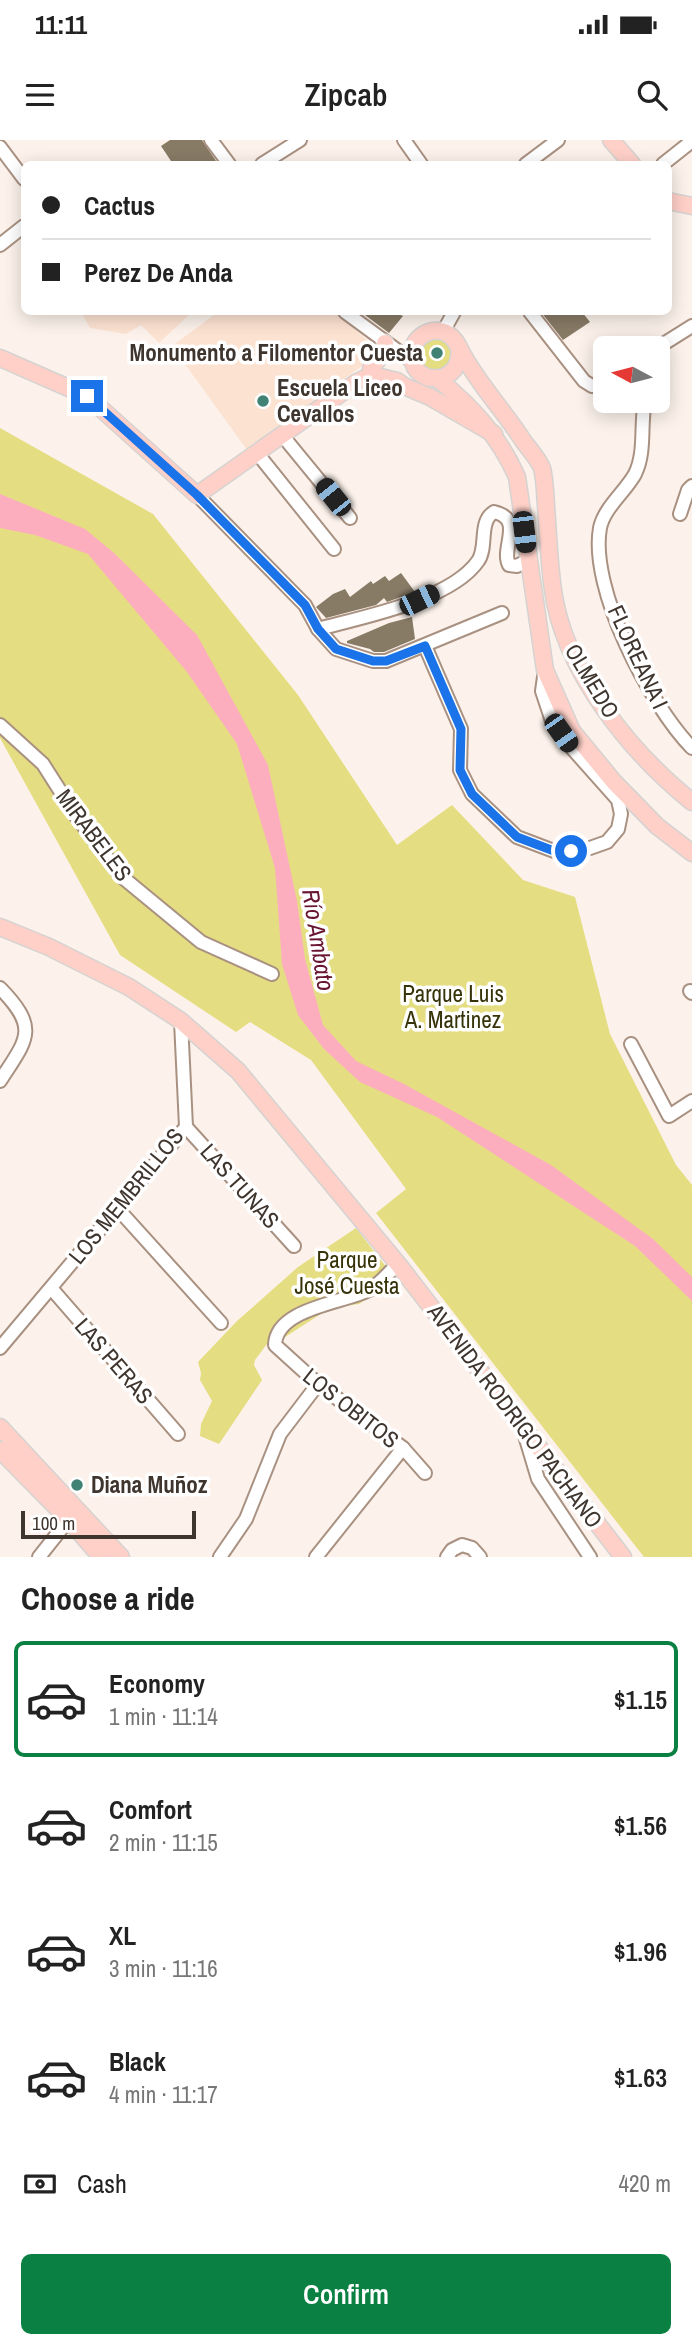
<!DOCTYPE html>
<meta charset="utf-8">
<style>
:root{--surface:#fff;--page:#f2f2f2;--text:#222;--muted:#767676;--line:#e0e0e0;--accent:#0b8043}
body{margin:0;font-family:"Archivo Narrow",sans-serif;background:var(--page);color:var(--text);height:100vh;display:flex;flex-direction:column;font-size:26px;white-space:nowrap}
*{box-sizing:border-box;margin:0}
p{font-size:23px;color:var(--muted)}
.icon{flex:none;width:38px;height:38px;fill:none;stroke:currentColor;stroke-width:2;stroke-linecap:round;stroke-linejoin:round}
.map{position:relative;height:1417px;overflow:hidden}
.side{display:flex;flex-direction:column;background:var(--surface);flex:1}
.side>*{flex:none}
.guide{position:absolute;left:21px;top:21px;width:651px;height:154px;border-radius:10px;box-shadow:0 4px 18px #0003;display:grid;align-content:center;height:154px;padding:0 21px;background:var(--surface)}
.needle{width:46px;rotate:277deg}
.fabs{position:absolute;left:593px;top:196px;display:grid;gap:14px}
.fabs a{display:grid;place-items:center;width:77px;height:77px;border-radius:10px;background:var(--surface);box-shadow:0 4px 18px #0003;font-size:35px}
.scale{position:absolute;left:21px;bottom:18px;width:175px;box-sizing:border-box;padding-left:7px;border:4px solid #3f352f;border-top:0;font-size:19px;line-height:24px;white-space:nowrap;color:#3f352f;-webkit-text-stroke:5px #fff;paint-order:stroke}
.end{position:absolute;width:32px;height:32px;margin:-16px;border:9px solid #1a73e8;background:#fff;box-shadow:0 0 0 4px #fff}
.from{border-radius:50%}
.car{position:absolute;width:21px;height:42px;margin:-21px -10px;border-radius:9px;box-shadow:0 0 5px 2px #0007;background:linear-gradient(#222 24%,#8ab4d8 0 40%,#222 0 76%,#8ab4d8 0 86%,#222 0)}
.guide b{display:flex;align-items:center;gap:24px;height:66px;font-size:26px}
.guide b+b{border-top:2px solid var(--line)}
.guide i{width:18px;height:18px;background:var(--text)}
ul{padding:0;list-style:none}
li{display:flex;align-items:center;gap:21px;height:116px;margin:0 14px 10px;padding:0 7px;border:4px solid transparent;border-radius:10px}
li div{flex:1}
li b{display:block;font-size:26px}
li em{font-style:normal;font-weight:600}
li.active{border-color:var(--accent)}
li>.icon{width:63px;height:63px;stroke-width:1.5}
h2{padding:0 21px;font-size:32px;line-height:84px}
.pay{display:flex;align-items:center;gap:18px;height:77px;padding:0 21px;font-size:26px}
.pay p{margin-inline-start:auto}
.action{display:flex;gap:14px;margin-top:auto;padding:14px 21px}
.action a{flex:1;height:80px;border-radius:10px;background:var(--accent);color:#fff;font-size:28px;font-weight:600;line-height:80px;text-align:center}
.status{display:flex;justify-content:space-between;align-items:center;height:49px;padding:0 35px;background:var(--surface);direction:ltr}
.status svg{height:19px;fill:currentColor}
header{display:flex;justify-content:space-between;align-items:center;height:91px;padding:0 21px;background:var(--surface);font-size:32px;font-weight:600}
.map>svg:first-child{display:block}
</style>
<div class="status"><b>11:11</b><svg viewBox="0 0 49 12"><path d="M0 12V9h3v3zM5 12V6h3v6zM10 12V3h3v9zM15 12V0h3v12zM26 1h20v11H26zM47 4h2v5h-2z"/></svg></div>
<header><svg class="icon" aria-label="menu" viewBox="0 0 24 24"><path d="M4 6h16M4 12h16M4 18h16"/></svg>Zipcab<svg class="icon" aria-label="search" viewBox="0 0 24 24"><circle cx="10" cy="10" r="6"/><path d="M15 15l6 6"/></svg></header>
<div class="map">
<svg width="692" height="1417" viewBox="0 0 692 1417">
<rect width="100%" height="100%" fill="#fcf2eb"/>
<g fill="#fce2d1">
<path d="M81 172H192L159 203 141 185 126 194 90 188Z"/>
<path d="M218 172H335L381 212 247 310 172 206Z"/>
</g>
<g fill="#e5dd81">
<path d="M433 193 455 206 448 230 423 231 417 206Z"/>
<path d="M0 288 153 374 298 555 397 705 452 665 523 740 575 757 610 894 676 1025 692 1045V1417H644L376 1073 406 1049 311 920 250 882 236 892 120 815 0 598Z"/>
<path d="M356 1088 394 1137 377 1152 359 1164 330 1168 279 1201 267 1204 255 1220 254 1225 262 1240 219 1304 200 1296 201 1284 212 1261 200 1240 201 1233 198 1222 237 1181 298 1127Z"/>
</g>
<path fill="#fdaebe" d="M0 354 85 389 114 413 197 495 268 625 297 761 305 819 323 885 356 921 404 944 551 1025 653 1099 692 1137V1161L635 1106 437 977 360 942 324 909 298 875 282 824 275 728 237 604 187 532 88 414 35 395 0 388Z"/>
<g fill="#887b66">
<path d="M170 0H202L218 24H173L161 6Z"/>
<path d="M361 172H394L403 176 389 193Z"/>
<path d="M541 172H582L590 182 563 200Z"/>
<path d="M401 433 415 452 387 462 384 458 376 465 326 478 316 467 333 454 345 449 350 457 371 441 373 444 385 436 389 441Z"/>
<path d="M412 477 415 499 384 512H374L370 509 347 503V501L389 483Z"/>
</g>
<g fill="none" stroke-linecap="round" stroke-linejoin="round">
<g stroke="#a99182" stroke-width="16">
<g id="minor">
<path d="M211 0 229 24"/>
<path d="M404 0 421 24"/>
<path d="M0 7 24 39"/>
<path d="M262 24 300 0"/>
<path d="M526 24 558 0"/>
<path d="M663 24 692 1"/>
<path d="M0 105 24 86"/>
<path d="M345 172 413 222"/>
<path d="M530 172 584 241 592 246H606"/>
<path d="M443 192 454 172"/>
<path d="M657 208 692 186"/>
<path d="M645 261C640 285 646 312 635 334 625 352 604 368 600 388 589 449 650 565 692 608"/>
<path d="M282 295 350 378"/>
<path d="M257 313 334 409"/>
<path d="M197 355 305 465 318 489 336 509 373 521H386L502 473"/>
<path d="M680 374 688 350 692 346"/>
<path d="M318 489C363 477 451 460 478 421 488 407 478 382 494 372 525 379 500 408 509 425L517 426 528 420"/>
<path d="M425 506 461 589 460 630 472 654 517 697 554 711 590 708 607 702 618 689 621 674 618 660 570 606 552 581 542 551 545 530"/>
<path d="M0 585 43 624 76 676 121 736 201 802 272 834"/>
<path d="M0 848C40 889 27 899 0 941"/>
<path d="M690 851 692 853"/>
<path d="M631 904 669 976 692 961"/>
<path d="M186 987 294 1106"/>
<path d="M118 1069 221 1183"/>
<path d="M398 1124C389 1132 380 1144 369 1150 344 1163 276 1168 275 1205L318 1244 403 1308 425 1333"/>
<path d="M51 1148 178 1294"/>
<path d="M0 1208 186 987 181 881"/>
<path d="M523 1289 538 1339 590 1417"/>
<path d="M39 1417 74 1373"/>
<path d="M220 1417 246 1379 280 1294 318 1244"/>
<path d="M316 1417 403 1308"/>
<path d="M447 1417 452 1410 462 1405 472 1408 480 1417"/>
</g>
</g>
<g stroke="#d5d3d1" stroke-width="19">
<g id="major">
<path d="M611 0 632 24"/>
<path d="M668 61 692 66"/>
<path d="M459 208C464 244 415 249 412 217 410 198 432 184 448 194 456 199 459 208 463 215 480 246 505 272 524 302 530 310 538 319 542 328 545 340 545 353 546 365 548 393 549 422 553 450 564 531 630 612 692 662"/>
<path d="M0 218 87 256 197 355 357 242 372 235 397 241 404 246 430 257 494 294"/>
<path d="M371 228 385 211V203"/>
<path d="M438 239C472 267 499 296 517 337L545 530 572 591 614 642 657 686 692 713"/>
<path d="M0 787 49 807 129 847 181 881 238 931 398 1124 623 1417"/>
<path d="M0 1287 121 1417"/>
<path d="M0 1310 68 1379 101 1417"/>
</g>
</g>
<use href="#minor" stroke="#fff" stroke-width="12"/>
<use href="#major" stroke="#fed0c8" stroke-width="16"/>
</g>
<g fill="none" stroke-linecap="round" stroke-linejoin="round">
<path stroke="#1a73e8" stroke-width="9" d="M87 256 197 355 305 465 318 489 336 509 373 521H386L425 506 461 589 460 630 472 654 517 697 554 711H571"/>
</g>
<g fill="#408375" stroke="#fff" stroke-width="2.5">
<circle cx="437" cy="213" r="7"/>
<circle cx="263" cy="261" r="7"/>
<circle cx="77" cy="1345" r="7"/>
</g>
<g text-anchor="middle" stroke-width="7" stroke-linejoin="round" paint-order="stroke">
<g font-size="23" font-weight="bold" fill="#3f352f" stroke="#fff" text-anchor="start">
<text x="423" y="221" text-anchor="end">Monumento a Filomentor Cuesta</text>
<text x="277" y="256">Escuela Liceo<tspan x="277" dy="26">Cevallos</tspan></text>
<text x="91" y="1353">Diana Muñoz</text>
</g>
<g font-size="23" fill="#3f352f" stroke="#fff">
<text transform="translate(638 517) rotate(65)" y="8">FLOREANA I</text>
<text transform="translate(592 541) rotate(59)" y="8">OLMEDO</text>
<text transform="translate(94 695) rotate(53)" y="8">MIRABELES</text>
<text transform="translate(240 1046) rotate(48)" y="8">LAS TUNAS</text>
<text transform="translate(126 1056) rotate(-51)" y="8">LOS MEMBRILLOS</text>
<text transform="translate(114 1221) rotate(49)" y="8">LAS PERAS</text>
<text transform="translate(351 1268) rotate(38)" y="8">LOS OBITOS</text>
<text transform="translate(515 1276) rotate(53)" y="8">AVENIDA RODRIGO PACHANO</text>
</g>
<g font-size="23" fill="#373309" stroke="#fff">
<text x="453" y="862">Parque Luis<tspan x="453" dy="26">A. Martinez</tspan></text>
<text x="347" y="1128">Parque<tspan x="347" dy="26">José Cuesta</tspan></text>
</g>
<g font-size="24" font-style="italic" fill="#681531" stroke="#fff">
<text transform="translate(318 800) rotate(81)" y="8">Río Ambato</text>
</g>
</g>
</svg>
<div class="fabs">
<a><svg class="needle" viewBox="-14 -14 28 28"><path d="M0-13l5 13h-10z" fill="#e53935"/><path d="M0 13l5-13h-10z" fill="#767676"/></svg></a>
</div>
<div class="scale">100 m</div>
<i class="end from" style="left:571px;top:711px"></i>
<i class="end" style="left:87px;top:256px"></i>
<i class="car" style="left:333px;top:357px;rotate:321deg"></i>
<i class="car" style="left:524px;top:392px;rotate:173deg"></i>
<i class="car" style="left:419px;top:460px;rotate:64deg"></i>
<i class="car" style="left:561px;top:593px;rotate:145deg"></i>
<div class="guide">
<b><i class="from"></i>Cactus</b>
<b><i></i>Perez De Anda</b>
</div>
</div>
<section class="side">
<h2>Choose a ride</h2>
<ul>
<li class="active"><svg class="icon" aria-label="car" viewBox="0 0 24 24"><path d="M5 17H2v-5l4-1 3-4h7l3 4 3 1v5h-3M9 17h6M6 11h13"/><circle cx="7" cy="17" r="2"/><circle cx="17" cy="17" r="2"/></svg><div><b>Economy</b><p>1 min · 11:14</p></div><em>$1.15</em></li>
<li><svg class="icon" aria-label="car" viewBox="0 0 24 24"><path d="M5 17H2v-5l4-1 3-4h7l3 4 3 1v5h-3M9 17h6M6 11h13"/><circle cx="7" cy="17" r="2"/><circle cx="17" cy="17" r="2"/></svg><div><b>Comfort</b><p>2 min · 11:15</p></div><em>$1.56</em></li>
<li><svg class="icon" aria-label="car" viewBox="0 0 24 24"><path d="M5 17H2v-5l4-1 3-4h7l3 4 3 1v5h-3M9 17h6M6 11h13"/><circle cx="7" cy="17" r="2"/><circle cx="17" cy="17" r="2"/></svg><div><b>XL</b><p>3 min · 11:16</p></div><em>$1.96</em></li>
<li><svg class="icon" aria-label="car" viewBox="0 0 24 24"><path d="M5 17H2v-5l4-1 3-4h7l3 4 3 1v5h-3M9 17h6M6 11h13"/><circle cx="7" cy="17" r="2"/><circle cx="17" cy="17" r="2"/></svg><div><b>Black</b><p>4 min · 11:17</p></div><em>$1.63</em></li>
</ul>
<div class="pay"><svg class="icon" aria-label="cash" viewBox="0 0 24 24"><path d="M3 7h18v10H3z"/><circle cx="12" cy="12" r="2"/></svg>Cash<p>420 m</p></div>
<div class="action"><a>Confirm</a></div>
</section>
